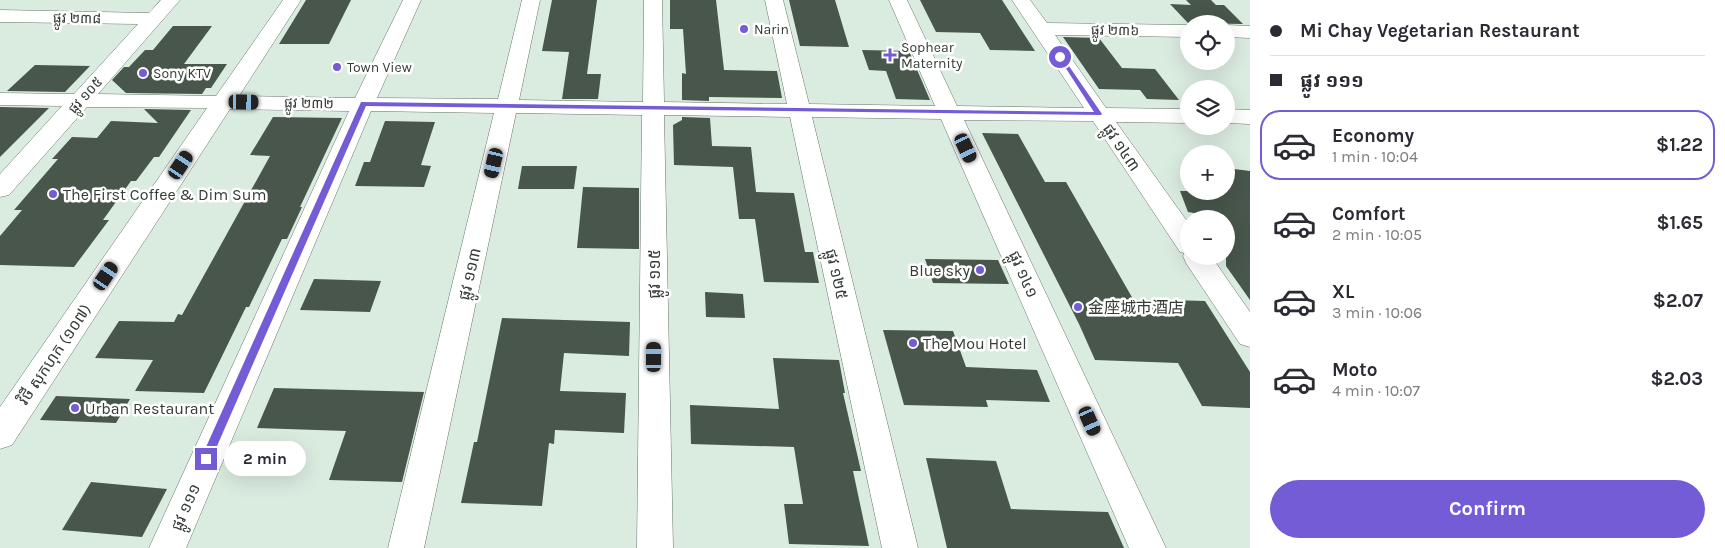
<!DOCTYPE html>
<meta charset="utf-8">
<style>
:root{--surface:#fff;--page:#f2f2f3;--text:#2b2b33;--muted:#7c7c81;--line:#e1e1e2;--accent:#735cd6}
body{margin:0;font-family:Karla,"Noto Sans SC","Noto Sans Khmer",sans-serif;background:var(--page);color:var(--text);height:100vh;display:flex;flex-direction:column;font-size:19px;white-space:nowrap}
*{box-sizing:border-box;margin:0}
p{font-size:16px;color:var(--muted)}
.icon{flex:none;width:28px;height:28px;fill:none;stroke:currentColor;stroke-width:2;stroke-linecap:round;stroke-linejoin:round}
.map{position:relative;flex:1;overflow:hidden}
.drawer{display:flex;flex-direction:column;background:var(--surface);width:475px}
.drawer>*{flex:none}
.hud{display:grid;align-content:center;height:110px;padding:0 20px;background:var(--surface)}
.controls{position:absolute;left:1180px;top:15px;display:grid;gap:10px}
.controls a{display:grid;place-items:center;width:55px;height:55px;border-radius:50%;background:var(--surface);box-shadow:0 5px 20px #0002;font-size:25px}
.end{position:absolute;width:22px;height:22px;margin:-11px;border:6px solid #735cd6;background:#fff;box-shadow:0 0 0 2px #fff}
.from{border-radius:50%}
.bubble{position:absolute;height:35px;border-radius:18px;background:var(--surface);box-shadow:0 5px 20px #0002;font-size:16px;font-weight:700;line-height:35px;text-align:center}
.car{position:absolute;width:15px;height:30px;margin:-15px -8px;border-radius:6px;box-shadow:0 0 4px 1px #0007;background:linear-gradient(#222 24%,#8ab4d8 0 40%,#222 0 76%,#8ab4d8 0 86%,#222 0)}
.hud b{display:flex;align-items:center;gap:18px;height:48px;font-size:19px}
.hud b+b{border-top:1px solid var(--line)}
.hud i{width:12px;height:12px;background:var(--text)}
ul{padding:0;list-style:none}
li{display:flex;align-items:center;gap:15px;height:70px;margin:0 10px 8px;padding:0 10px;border:2px solid transparent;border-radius:20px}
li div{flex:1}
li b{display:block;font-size:19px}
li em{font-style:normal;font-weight:700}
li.on{border-color:var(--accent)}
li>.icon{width:45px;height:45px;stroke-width:1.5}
.primary-button{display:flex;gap:10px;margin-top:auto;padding:10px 20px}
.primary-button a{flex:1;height:58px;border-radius:30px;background:var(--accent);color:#fff;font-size:20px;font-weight:700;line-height:58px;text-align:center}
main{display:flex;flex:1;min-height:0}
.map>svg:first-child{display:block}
</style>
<main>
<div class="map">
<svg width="1250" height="548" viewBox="0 0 1250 548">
<rect width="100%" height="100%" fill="#daebe0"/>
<g fill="#48564c">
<path d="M306 0H351L329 44H279Z"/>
<path d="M552 0H597L587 74H601L598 99H562L569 52 542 51Z"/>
<path d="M670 0H716L724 70 777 71 782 98 709 97V101L682 100V73L686 74 683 29H670Z"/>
<path d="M789 0H835L849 47 800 46Z"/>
<path d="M920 0H1002L1035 51 990 50 980 33 936 32Z"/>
<path d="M1186 0H1211L1216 5H1224L1243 24 1188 23 1170 4 1191 5Z"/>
<path d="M173 26H212L184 64H227L211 88H206L202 94 126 93 112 80 124 67H129L145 50H153Z"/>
<path d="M1063 37 1099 38 1122 68 1155 69 1179 100 1147 99 1140 90 1099 89Z"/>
<path d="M862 50 909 51 930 100 896 99 886 71 869 70Z"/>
<path d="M35 65 90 66 65 92 7 91Z"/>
<path d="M0 107 49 108 0 157Z"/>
<path d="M144 109 191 110 159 157H154L136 181H131L103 220H109L74 267 0 265V236L22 210H14L58 159H52L72 137 97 138 111 121 158 123Z"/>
<path d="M273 117 342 118 300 207H302L287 239H282L249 307H246L204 393 135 391 153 360 95 358 119 321 174 322 178 314 182 315 270 156 250 155Z"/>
<path d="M682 117 710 118 712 146 751 147 756 192 794 193 805 252H813L819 283 764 282 755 219H739L733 167 674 165 673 125 682 120Z"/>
<path d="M385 121 435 122 421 165 431 166 424 187 355 186 364 162H370Z"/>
<path d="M982 133 1018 134 1045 182H1066L1133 299 1205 301 1250 372V408L1202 406 1178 363 1095 360 1079 324Z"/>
<path d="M522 166H577L574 189H518Z"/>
<path d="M1226 168 1250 171V300L1226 266V218L1188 212 1180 191H1226Z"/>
<path d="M583 187 639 188V249L577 248Z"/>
<path d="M925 259 998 260 1009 284 933 283Z"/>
<path d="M314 279 381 281 370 312 300 310Z"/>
<path d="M705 292 743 294 745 318 706 317Z"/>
<path d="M502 318 630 322 629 356 564 353 560 391 626 393 624 433 555 430 554 444 549 443 542 506 461 503 474 442H477Z"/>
<path d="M883 330 953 331 966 367 1037 370 1050 402 986 400 988 407 904 405Z"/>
<path d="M773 358 839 360 845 393H843L861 471H853L869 546 789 544 784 504H803L794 447 691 444 690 405 779 409Z"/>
<path d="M274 388 424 392 402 482 329 480 346 431 257 428Z"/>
<path d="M56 396 130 399 116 423 40 420Z"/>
<path d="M926 458 996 461 1011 509 1108 512 1124 548H947Z"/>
<path d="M91 482 167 489 142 537 62 530Z"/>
</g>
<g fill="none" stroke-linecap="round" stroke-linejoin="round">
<g stroke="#67766c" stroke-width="1">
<g id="minor">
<path d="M161 0H180L98 94 216 96 283 0H301L239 96 355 98 403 0H421L377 98 498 99 522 0H540L519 100 643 102 644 0H662L664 102 787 104 765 0H783L809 104 935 106 889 0H907L957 106 1084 108 1012 0H1030L1047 23 1189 25V37L1055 35 1106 108 1189 109V123L1116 122 1189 224V256H1211L1250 312V347L1240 344 1186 263 1183 256 1184 253 1180 252 1093 121 964 120 1166 548H1129L941 119 812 117 918 548H882L790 117 664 115 673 548H637L642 115 516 113 424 548H388L494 113 371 111 186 548H149L349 111 230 109 12 445 0 449V407L207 108 87 107 9 195 0 197V174L62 106 0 105V93L74 94 138 24 0 22V10L149 13Z"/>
<path d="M1226 25 1250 26V38L1226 37Z"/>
<path d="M1226 109 1250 110V124L1226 123Z"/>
</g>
</g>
<use href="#minor" fill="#fff" fill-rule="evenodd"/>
</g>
<path fill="#735cd6" d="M1058 56H1062L1102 114 1101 115 366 106 210 462H202V456L361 102 1094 112Z"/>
<g fill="#735cd6" stroke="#fff" stroke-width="2">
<circle cx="744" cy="29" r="5"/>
<path d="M887.5 47.5h5v5h5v5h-5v5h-5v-5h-5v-5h5z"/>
<circle cx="337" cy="67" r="5"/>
<circle cx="143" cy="73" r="5"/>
<circle cx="53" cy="194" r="5"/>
<circle cx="980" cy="270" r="5"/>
<circle cx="1078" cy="307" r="5"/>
<circle cx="913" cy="343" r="5"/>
<circle cx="75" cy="408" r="5"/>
</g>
<g text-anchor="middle" stroke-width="5" stroke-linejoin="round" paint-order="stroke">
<g font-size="14" fill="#353c37" stroke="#fff">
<text transform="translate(77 18) rotate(1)" y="5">ផ្លូវ ២៣៨</text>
<text transform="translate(1115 30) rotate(1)" y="5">ផ្លូវ ២៣៦</text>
<text transform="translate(85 95) rotate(-48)" y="5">ផ្លូវ ១០៥</text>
<text transform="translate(309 103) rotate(1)" y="5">ផ្លូវ ២៣២</text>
</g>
<g font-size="14" fill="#353c37" stroke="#fff" text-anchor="start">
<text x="754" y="34">Narin</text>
<text x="901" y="52">Sophear<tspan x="901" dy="16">Maternity</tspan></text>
<text x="347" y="72">Town View</text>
<text x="153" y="78">Sony KTV</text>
</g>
<g font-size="16" fill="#353c37" stroke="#fff">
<text transform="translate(1122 147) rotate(56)" y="6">ផ្លូវ ១៤៣</text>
<text transform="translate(469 274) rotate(-77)" y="6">ផ្លូវ ១១៣</text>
<text transform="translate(654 274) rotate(-90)" y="6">ផ្លូវ ១១៥</text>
<text transform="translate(837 274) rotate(77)" y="6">ផ្លូវ ១២៥</text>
<text transform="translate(1024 274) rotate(66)" y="6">ផ្លូវ ១៤១</text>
<text transform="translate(54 354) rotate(-56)" y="6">វិថី សុកហុក (១០៧)</text>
<text transform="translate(185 507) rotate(-66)" y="6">ផ្លូវ ១១១</text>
</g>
<g font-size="16" fill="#353c37" stroke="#fff" text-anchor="start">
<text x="63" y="200">The First Coffee &amp; Dim Sum</text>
<text x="970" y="276" text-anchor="end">Blue sky</text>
<text x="1088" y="313">金座城市酒店</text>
<text x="923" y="349">The Mou Hotel</text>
<text x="85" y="414">Urban Restaurant</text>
</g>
</g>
</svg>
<div class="controls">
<a><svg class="icon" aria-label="locate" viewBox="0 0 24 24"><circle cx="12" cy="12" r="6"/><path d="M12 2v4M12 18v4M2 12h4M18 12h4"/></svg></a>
<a><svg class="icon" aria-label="layers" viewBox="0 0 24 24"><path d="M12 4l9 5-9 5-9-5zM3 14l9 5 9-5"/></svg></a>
<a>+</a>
<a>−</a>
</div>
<i class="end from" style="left:1060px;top:57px"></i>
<i class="end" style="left:206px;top:459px"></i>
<div class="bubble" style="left:224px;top:441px;width:82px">2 min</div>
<i class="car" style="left:244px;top:102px;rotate:91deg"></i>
<i class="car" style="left:966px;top:148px;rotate:155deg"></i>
<i class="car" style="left:494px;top:163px;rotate:193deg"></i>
<i class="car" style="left:181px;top:165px;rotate:34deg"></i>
<i class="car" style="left:106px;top:276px;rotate:34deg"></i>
<i class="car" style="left:654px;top:357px;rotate:0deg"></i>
<i class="car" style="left:1090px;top:421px;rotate:156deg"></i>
</div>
<section class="drawer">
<div class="hud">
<b><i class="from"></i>Mi Chay Vegetarian Restaurant</b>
<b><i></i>ផ្លូវ ១១១</b>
</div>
<ul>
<li class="on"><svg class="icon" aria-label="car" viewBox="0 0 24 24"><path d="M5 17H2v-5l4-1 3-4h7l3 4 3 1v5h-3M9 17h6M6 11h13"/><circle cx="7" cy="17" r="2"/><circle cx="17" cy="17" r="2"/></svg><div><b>Economy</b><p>1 min · 10:04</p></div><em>$1.22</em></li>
<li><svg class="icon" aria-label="car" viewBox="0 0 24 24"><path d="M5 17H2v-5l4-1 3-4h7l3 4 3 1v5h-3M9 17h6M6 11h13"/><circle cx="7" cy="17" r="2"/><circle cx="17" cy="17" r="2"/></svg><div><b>Comfort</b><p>2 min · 10:05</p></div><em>$1.65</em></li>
<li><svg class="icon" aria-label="car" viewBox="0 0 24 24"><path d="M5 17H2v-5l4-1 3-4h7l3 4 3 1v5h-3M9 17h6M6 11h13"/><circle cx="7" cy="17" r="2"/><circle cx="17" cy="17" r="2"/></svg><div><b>XL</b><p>3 min · 10:06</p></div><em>$2.07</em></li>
<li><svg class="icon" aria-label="car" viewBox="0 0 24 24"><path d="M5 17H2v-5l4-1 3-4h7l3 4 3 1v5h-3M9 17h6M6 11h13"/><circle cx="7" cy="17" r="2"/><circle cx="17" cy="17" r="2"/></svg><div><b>Moto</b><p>4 min · 10:07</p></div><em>$2.03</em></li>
</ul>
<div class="primary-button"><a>Confirm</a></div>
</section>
</main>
